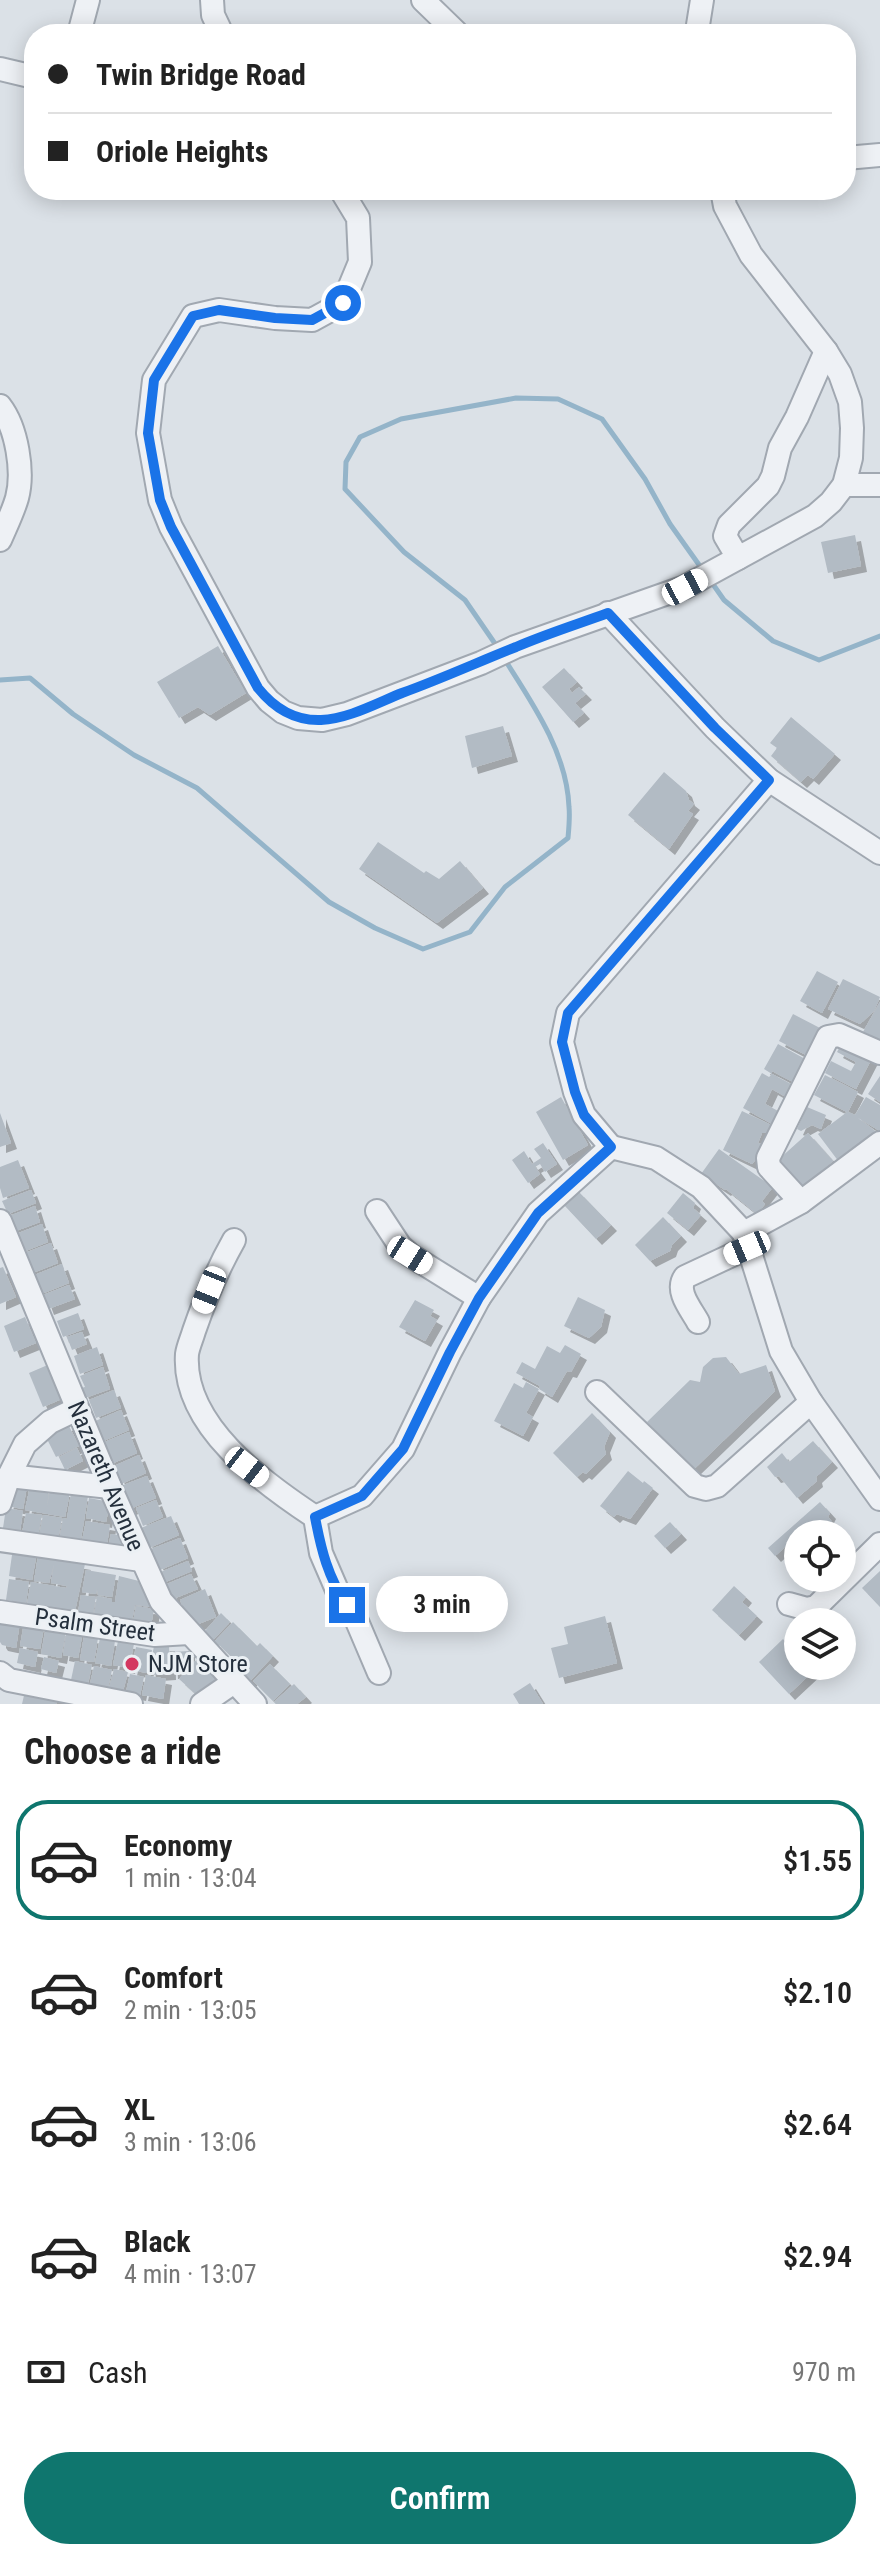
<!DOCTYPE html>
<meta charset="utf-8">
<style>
:root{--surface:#fff;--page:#f6f6f6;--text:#222;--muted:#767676;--line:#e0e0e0;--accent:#0f766e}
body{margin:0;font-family:"Roboto Condensed",sans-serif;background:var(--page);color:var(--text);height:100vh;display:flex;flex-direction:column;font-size:30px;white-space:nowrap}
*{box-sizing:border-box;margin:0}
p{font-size:26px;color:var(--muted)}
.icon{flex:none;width:44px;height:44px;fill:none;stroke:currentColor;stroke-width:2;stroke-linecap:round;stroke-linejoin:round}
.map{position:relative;height:1704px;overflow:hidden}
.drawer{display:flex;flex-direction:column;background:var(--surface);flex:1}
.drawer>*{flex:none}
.guide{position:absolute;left:24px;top:24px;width:832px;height:176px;border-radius:32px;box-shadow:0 4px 20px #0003;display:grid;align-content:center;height:176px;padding:0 24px;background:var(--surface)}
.fabs{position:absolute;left:784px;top:1520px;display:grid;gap:16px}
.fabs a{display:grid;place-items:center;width:72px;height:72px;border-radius:50%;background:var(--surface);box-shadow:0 4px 20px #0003;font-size:40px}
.end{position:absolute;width:36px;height:36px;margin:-18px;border:10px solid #1a73e8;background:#fff;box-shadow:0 0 0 4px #fff}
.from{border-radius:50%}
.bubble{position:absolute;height:56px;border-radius:28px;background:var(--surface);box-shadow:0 4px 20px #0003;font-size:26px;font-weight:600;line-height:56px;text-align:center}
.car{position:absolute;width:24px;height:48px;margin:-24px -12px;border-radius:10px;box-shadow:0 0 6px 2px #0007;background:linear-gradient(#fff 24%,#345 0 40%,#fff 0 76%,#345 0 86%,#fff 0)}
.guide b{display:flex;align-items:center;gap:28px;height:76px;font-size:30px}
.guide b+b{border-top:2px solid var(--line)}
.guide i{width:20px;height:20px;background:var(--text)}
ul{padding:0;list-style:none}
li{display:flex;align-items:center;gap:24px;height:120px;margin:0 16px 12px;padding:0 8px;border:4px solid transparent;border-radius:32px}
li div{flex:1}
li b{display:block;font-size:30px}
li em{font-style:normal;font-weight:600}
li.on{border-color:var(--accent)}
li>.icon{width:72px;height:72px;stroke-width:1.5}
h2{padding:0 24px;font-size:36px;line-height:96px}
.pay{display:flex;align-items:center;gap:20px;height:88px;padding:0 24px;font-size:30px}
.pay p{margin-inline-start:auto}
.cta{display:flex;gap:16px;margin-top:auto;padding:16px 24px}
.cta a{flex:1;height:92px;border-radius:48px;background:var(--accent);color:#fff;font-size:32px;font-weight:600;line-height:92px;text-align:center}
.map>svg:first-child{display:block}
</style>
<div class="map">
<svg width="880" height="1704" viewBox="0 0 880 1704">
<defs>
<filter id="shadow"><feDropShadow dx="6" dy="6" stdDeviation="0" flood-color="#0004"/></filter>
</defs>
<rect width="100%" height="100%" fill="#dbe1e7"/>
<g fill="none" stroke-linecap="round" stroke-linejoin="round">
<g stroke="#94b4c9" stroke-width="5">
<path d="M710 580 724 600 773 641 819 660 880 636"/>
<path d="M498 648 465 600 404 552 345 489 346 462 360 437 401 419 516 398 558 399 602 419 645 479 670 524 702 569"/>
<path d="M0 680 30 678 73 714 134 755 197 788 329 902 375 928 423 949 470 932 505 887 568 838C569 827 570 817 569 807 567 753 533 704 505 660"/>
</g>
</g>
<g fill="#b2bbc4" filter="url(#shadow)">
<path d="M855 535 861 566 828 573 821 542Z"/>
<path d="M218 646 246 693 210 715 198 707 179 718 157 682Z"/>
<path d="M564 668 577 682 569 689 572 693 579 687 586 694 575 703 584 713 573 722 542 687Z"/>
<path d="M791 717 835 754 813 779 808 775 801 782 771 756 777 748 770 743Z"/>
<path d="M503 726 512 756 472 768 465 736Z"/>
<path d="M664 772 686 791 689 800 694 804 688 811 693 814 669 849 628 815Z"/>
<path d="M378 842 424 873 426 871 439 879 460 861 483 888 437 923 359 869Z"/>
<path d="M817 971 838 982 822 1013 800 1001Z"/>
<path d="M843 979 880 997 874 1011 860 1024 828 1009Z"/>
<path d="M880 1002V1039L863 1032Z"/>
<path d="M793 1014 820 1028 806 1055 779 1041Z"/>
<path d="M843 1041 873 1056 856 1089 825 1073 831 1061 851 1071 856 1062 837 1052Z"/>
<path d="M778 1044 807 1060 795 1083 772 1071V1074L764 1069Z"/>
<path d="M762 1073 769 1077 772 1074 793 1085 786 1097 772 1089 765 1104 780 1112 774 1125 743 1108Z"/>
<path d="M825 1075 858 1092 848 1112 855 1115 866 1097 880 1105V1131L858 1118 878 1133 839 1162 818 1134 847 1112 814 1095Z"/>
<path d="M880 1076V1102L868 1094Z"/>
<path d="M561 1097 588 1145 563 1160 536 1112Z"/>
<path d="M807 1107 826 1115 821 1129 812 1125 801 1131 797 1129Z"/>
<path d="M742 1111 771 1125 766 1133H762L758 1143 767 1146 752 1164 723 1150Z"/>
<path d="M0 1113 11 1143 0 1147Z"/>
<path d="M808 1133 833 1161 803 1188 778 1160Z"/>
<path d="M543 1143 557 1164 545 1172 540 1164 535 1167 540 1174 528 1183 512 1160 524 1151 532 1164 541 1158 534 1149Z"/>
<path d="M719 1149 773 1187 762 1201 765 1204 757 1214 726 1189 725 1190 701 1174Z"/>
<path d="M18 1160 29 1188 3 1198 0 1188V1167Z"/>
<path d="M31 1190 36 1203 8 1214 2 1201Z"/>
<path d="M578 1191 611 1225 596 1239 564 1205Z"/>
<path d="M683 1193 695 1203 693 1208 701 1215 688 1230 667 1213Z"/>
<path d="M35 1206 40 1222 13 1232 7 1217Z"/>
<path d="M663 1217 681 1236 672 1245 670 1251 650 1261 635 1245Z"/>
<path d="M42 1224 48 1242 23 1252 16 1234Z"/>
<path d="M51 1243 58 1263 30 1274 22 1254Z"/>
<path d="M62 1264 69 1283 39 1295 32 1276Z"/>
<path d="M3 1267 16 1297 0 1304V1268Z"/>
<path d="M69 1285 75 1299 48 1309 43 1295Z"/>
<path d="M578 1297 605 1310 601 1327 589 1338 564 1326Z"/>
<path d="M415 1300 434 1310 430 1316 437 1320 425 1341 399 1327Z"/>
<path d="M78 1313 84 1329 63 1337 57 1321Z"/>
<path d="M25 1317 36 1343 14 1352 4 1326Z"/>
<path d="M82 1332 87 1344 72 1350 67 1337Z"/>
<path d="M565 1345 581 1354 571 1372 567 1371 552 1397 539 1389 526 1413 533 1417 523 1436 494 1421 514 1383 523 1388 526 1382 539 1389 540 1386 516 1373 522 1362 535 1369 547 1346 560 1353Z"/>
<path d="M97 1347 103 1365 80 1374 74 1356Z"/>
<path d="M726 1357 739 1374 766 1365 775 1391 693 1470 647 1422 690 1380 700 1382 703 1367 713 1358Z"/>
<path d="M50 1364 64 1398 43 1407 29 1373Z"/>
<path d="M103 1367 110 1389 85 1398 81 1388 85 1387 80 1376Z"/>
<path d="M114 1390 121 1408 96 1418 89 1400Z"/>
<path d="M121 1410 129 1430 101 1442 93 1422Z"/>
<path d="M592 1413 610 1432 604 1447 606 1454 586 1474 583 1472 577 1477 553 1453Z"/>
<path d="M68 1424 79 1446 56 1457 45 1435Z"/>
<path d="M129 1432 137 1453 111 1464 102 1443Z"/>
<path d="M813 1441 832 1462 816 1477 817 1481 797 1498 779 1476 775 1477 767 1467 782 1453 789 1462Z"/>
<path d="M77 1448 83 1461 65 1470 59 1457Z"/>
<path d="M139 1455 146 1473 121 1484 114 1466Z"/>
<path d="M628 1471 643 1483 644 1481 653 1488 630 1519 617 1514 614 1517 600 1506Z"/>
<path d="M147 1476 156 1498 130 1509 121 1486Z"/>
<path d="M11 1483 27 1486 23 1509 7 1506Z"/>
<path d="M30 1486 49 1489 47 1508 50 1489 70 1492 65 1517 25 1510Z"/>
<path d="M71 1493 88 1496 80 1545 59 1541 63 1518 67 1519Z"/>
<path d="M89 1498 110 1502 106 1522 86 1518Z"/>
<path d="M156 1500 163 1517 143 1526 136 1508Z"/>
<path d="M820 1502 830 1513 828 1517 842 1534H798V1543L793 1540 775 1556 768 1548Z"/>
<path d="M6 1508 23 1511 20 1531 3 1528Z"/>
<path d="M26 1513 42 1515 38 1536 22 1533Z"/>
<path d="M43 1515 62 1518 58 1540 39 1537Z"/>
<path d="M171 1516 179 1535 149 1548 141 1528Z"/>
<path d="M86 1521 110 1525 106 1551 81 1546Z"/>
<path d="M670 1522 681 1534 665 1548 654 1536Z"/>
<path d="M111 1534 125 1536 122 1555 107 1552Z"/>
<path d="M180 1538 188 1558 160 1570 151 1549Z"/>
<path d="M13 1548 37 1552 32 1580 9 1576Z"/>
<path d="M38 1556 85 1564 74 1616 27 1604 31 1582 66 1588 67 1586 51 1583 54 1564 49 1583 34 1581Z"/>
<path d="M188 1561 192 1571 163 1583 158 1573Z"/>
<path d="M86 1570 116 1575 112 1597 98 1595 97 1589 96 1594 82 1592Z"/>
<path d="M880 1571V1607L862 1588Z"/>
<path d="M191 1574 198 1589 173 1599 167 1584Z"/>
<path d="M119 1576 143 1582 151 1607 135 1605 131 1626 93 1621 97 1596 112 1599V1602H115Z"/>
<path d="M9 1579 29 1582 26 1603 6 1600Z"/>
<path d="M734 1586 746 1597 742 1602 757 1616 739 1635 712 1610Z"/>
<path d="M205 1589 216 1617 191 1627 180 1600Z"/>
<path d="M81 1595 96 1597 92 1620 77 1618Z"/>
<path d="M136 1606 154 1609 150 1631 132 1628Z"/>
<path d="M221 1613 230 1622 213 1640 204 1632Z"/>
<path d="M605 1616 617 1663 559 1678 551 1648 568 1644 564 1627Z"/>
<path d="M0 1619 20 1622 16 1648 2 1645 0 1642Z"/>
<path d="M233 1622 257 1646 260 1643 273 1656 250 1681 236 1667 239 1664 215 1641Z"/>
<path d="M24 1623 44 1627 40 1649 20 1646Z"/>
<path d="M46 1627 66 1631 61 1658 41 1654Z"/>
<path d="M67 1628 83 1631 78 1658 63 1655Z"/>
<path d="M84 1636 98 1638 94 1662 80 1660Z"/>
<path d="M100 1638 115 1641 111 1666 95 1663Z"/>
<path d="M783 1639 794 1651 798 1647V1666H819L789 1694 759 1662Z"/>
<path d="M118 1641 134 1644 129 1668 113 1665Z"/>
<path d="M169 1645 170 1674 155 1675 149 1673 154 1646Z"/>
<path d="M136 1647 152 1650 147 1673 131 1670Z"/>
<path d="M20 1648 38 1652 35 1667 17 1663Z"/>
<path d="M189 1651V1667L184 1668V1672L172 1673 171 1652Z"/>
<path d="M44 1657 59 1661 56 1673 41 1669Z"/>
<path d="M199 1657 219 1675 199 1697 179 1679Z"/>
<path d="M75 1661 92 1665 88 1684 71 1680Z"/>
<path d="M270 1664 290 1684 273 1701 253 1681Z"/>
<path d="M94 1666 112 1670 108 1688 90 1684Z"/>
<path d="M114 1669 128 1672 123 1691 109 1688Z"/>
<path d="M130 1674 144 1677 140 1695 126 1692Z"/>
<path d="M146 1675 166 1679 163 1699 142 1695Z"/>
<path d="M530 1683 543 1704H519L513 1694Z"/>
<path d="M294 1684 306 1697 297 1704H276L274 1702Z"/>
<path d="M26 1687 59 1694 56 1704H22Z"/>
</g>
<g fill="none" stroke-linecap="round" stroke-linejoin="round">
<g stroke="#a1a8b1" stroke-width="26">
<g id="minor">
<path d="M212 0 213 15 222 34"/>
<path d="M423 0 458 34"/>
<path d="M79 34 88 0"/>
<path d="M699 34 698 25 702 0"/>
<path d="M0 69 34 77"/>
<path d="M846 158 880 155"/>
<path d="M341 190 358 218 360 262 343 303 312 320 275 318 219 310 193 316 154 380 148 433 160 500 171 527 258 688 269 701 283 712 298 718 322 720 347 714 481 663 515 647 685 587 815 516 831 502 844 485 851 458 852 428 850 402 840 374 826 351 751 255 725 206 722 190"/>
<path d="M0 406C17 428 24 472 17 498 13 512 6 526 0 540"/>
<path d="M844 485H880"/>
<path d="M738 558 725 536 729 525 768 486 773 476 780 448 797 417 826 351"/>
<path d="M608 613 715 728 769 780 880 853"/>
<path d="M611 1147 584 1115 575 1092 562 1042 568 1013 769 780"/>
<path d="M611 1147 656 1158 701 1187 744 1233"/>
<path d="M801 1202 769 1167 768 1158 828 1037 839 1035 880 1053"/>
<path d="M377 1211 400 1246 410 1255 479 1298"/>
<path d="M0 1221 110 1487 161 1601 255 1704"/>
<path d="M744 1233 781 1351 811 1402 880 1499"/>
<path d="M744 1233 801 1202 880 1143"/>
<path d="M234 1240C217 1270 205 1299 194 1331 192 1338 188 1347 187 1354 182 1425 262 1482 315 1517"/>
<path d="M698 1322C691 1309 675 1291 685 1277L747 1248"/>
<path d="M597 1392 695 1486 706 1489 717 1486 811 1402"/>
<path d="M9 1476 25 1444 50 1422 77 1409"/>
<path d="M0 1503 9 1476 110 1487"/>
<path d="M315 1517 362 1496 403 1449 450 1352 479 1298 538 1213 611 1147"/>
<path d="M315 1517 321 1553 337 1590 356 1619 379 1673"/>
<path d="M0 1540 141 1560"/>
<path d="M789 1604 807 1609 816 1607 880 1544"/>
<path d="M0 1612 155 1635 189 1633"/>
<path d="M0 1673 9 1680 131 1704"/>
<path d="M202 1704 234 1682"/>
</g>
</g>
<use href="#minor" stroke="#eef1f5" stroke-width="22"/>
</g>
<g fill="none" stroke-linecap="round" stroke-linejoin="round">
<path stroke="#1a73e8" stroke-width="10" d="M343 303 312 320 275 318 219 310 193 316 154 380 148 433 160 500 171 527 258 688C274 708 294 721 321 720 348 719 377 703 402 693 441 679 478 662 516 647 546 634 578 624 608 613L715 728 769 780 568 1013 562 1042 575 1092 584 1115 611 1147 538 1213 479 1298 450 1352 403 1449 362 1496 315 1517C321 1549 328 1578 347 1605"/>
</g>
<circle fill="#d43861" stroke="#ebf0f4" stroke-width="3" cx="132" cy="1664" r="8"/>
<g text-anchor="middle" stroke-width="6" stroke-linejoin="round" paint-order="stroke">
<g font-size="24" fill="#25303d" stroke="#ebf0f4">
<text transform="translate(106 1476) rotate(67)" y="8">Nazareth Avenue</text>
<text transform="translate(95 1625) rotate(8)" y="8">Psalm Street</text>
</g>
<g font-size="24" fill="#25303d" stroke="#ebf0f4" text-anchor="start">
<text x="148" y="1672">NJM Store</text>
</g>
</g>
</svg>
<div class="fabs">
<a><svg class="icon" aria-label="locate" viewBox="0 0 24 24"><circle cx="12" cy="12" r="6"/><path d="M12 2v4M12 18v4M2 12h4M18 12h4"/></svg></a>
<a><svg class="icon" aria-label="layers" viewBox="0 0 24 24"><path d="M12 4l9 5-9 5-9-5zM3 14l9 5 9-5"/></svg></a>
</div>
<i class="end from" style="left:343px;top:303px"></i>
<i class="end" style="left:347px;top:1605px"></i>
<div class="bubble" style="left:376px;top:1576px;width:132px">3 min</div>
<i class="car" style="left:685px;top:587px;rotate:62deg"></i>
<i class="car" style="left:747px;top:1248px;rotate:247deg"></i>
<i class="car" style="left:410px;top:1255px;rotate:122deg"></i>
<i class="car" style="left:209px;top:1290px;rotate:202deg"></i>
<i class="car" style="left:247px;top:1467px;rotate:128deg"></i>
<div class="guide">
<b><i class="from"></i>Twin Bridge Road</b>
<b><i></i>Oriole Heights</b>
</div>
</div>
<section class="drawer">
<h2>Choose a ride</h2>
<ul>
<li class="on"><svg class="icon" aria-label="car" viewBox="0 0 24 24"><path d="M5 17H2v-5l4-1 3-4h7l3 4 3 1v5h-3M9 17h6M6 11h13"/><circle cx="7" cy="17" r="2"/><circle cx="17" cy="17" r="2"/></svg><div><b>Economy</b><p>1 min · 13:04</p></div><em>$1.55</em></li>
<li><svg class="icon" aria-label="car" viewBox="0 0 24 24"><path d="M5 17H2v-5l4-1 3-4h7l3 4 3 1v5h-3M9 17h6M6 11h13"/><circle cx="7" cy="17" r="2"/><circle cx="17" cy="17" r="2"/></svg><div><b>Comfort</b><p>2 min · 13:05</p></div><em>$2.10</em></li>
<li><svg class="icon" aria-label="car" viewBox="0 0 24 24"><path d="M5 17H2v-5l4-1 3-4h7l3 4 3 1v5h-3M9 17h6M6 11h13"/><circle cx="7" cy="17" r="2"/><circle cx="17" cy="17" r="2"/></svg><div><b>XL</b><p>3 min · 13:06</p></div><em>$2.64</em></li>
<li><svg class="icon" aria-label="car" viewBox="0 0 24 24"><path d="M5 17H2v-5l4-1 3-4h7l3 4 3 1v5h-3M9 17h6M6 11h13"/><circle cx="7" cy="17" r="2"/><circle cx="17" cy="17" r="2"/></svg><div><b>Black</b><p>4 min · 13:07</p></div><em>$2.94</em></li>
</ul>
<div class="pay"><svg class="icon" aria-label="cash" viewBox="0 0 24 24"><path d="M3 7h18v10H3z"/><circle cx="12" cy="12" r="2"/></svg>Cash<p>970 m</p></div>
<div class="cta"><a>Confirm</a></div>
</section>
